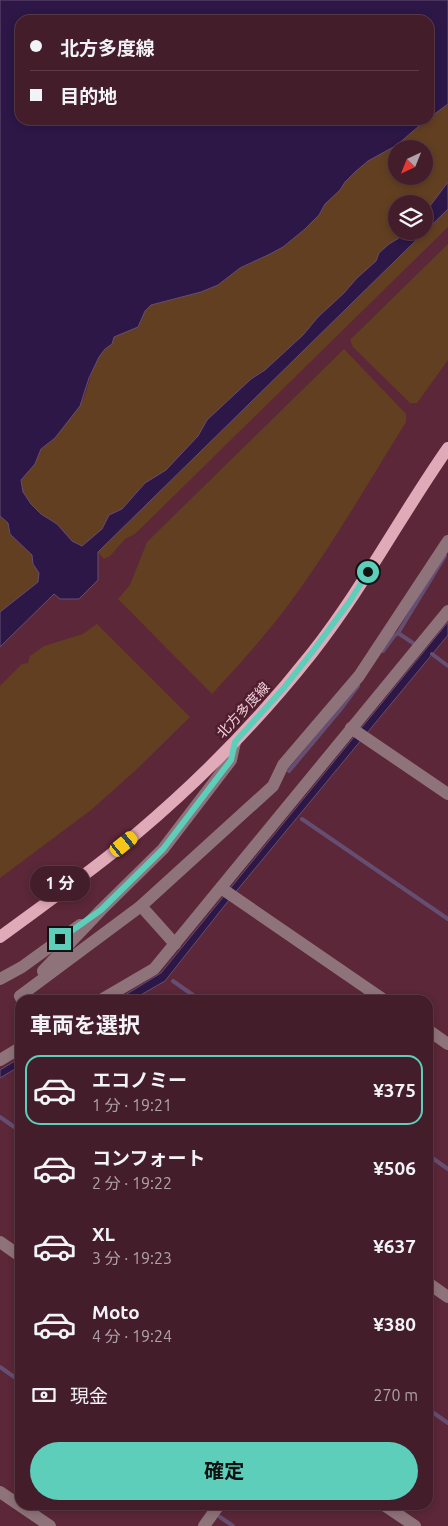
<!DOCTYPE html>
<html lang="ja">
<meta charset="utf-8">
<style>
:root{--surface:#441d2b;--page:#4b2633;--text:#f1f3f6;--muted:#afa2a9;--line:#5c3b47;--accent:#5cceba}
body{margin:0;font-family:Ubuntu,"Noto Sans JP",sans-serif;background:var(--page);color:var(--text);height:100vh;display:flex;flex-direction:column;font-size:19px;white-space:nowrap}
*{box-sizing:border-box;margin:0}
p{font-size:16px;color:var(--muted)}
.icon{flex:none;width:28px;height:28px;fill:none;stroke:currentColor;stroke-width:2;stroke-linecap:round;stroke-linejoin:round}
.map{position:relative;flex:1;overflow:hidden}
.drawer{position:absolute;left:15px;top:995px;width:418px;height:515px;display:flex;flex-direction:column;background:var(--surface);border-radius:15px;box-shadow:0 2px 8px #0003,0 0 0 1px var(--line)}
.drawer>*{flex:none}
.guide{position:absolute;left:15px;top:15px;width:419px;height:110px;border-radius:15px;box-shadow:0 2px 8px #0003,0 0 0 1px var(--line);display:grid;align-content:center;height:110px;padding:0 15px;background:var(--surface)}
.needle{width:32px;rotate:223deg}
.controls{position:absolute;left:388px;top:140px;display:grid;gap:10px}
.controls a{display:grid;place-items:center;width:45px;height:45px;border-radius:50%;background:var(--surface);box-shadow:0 2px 8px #0003,0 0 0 1px var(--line);font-size:25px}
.end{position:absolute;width:22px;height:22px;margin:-11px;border:6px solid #5cceba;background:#111;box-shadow:0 0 0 2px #111}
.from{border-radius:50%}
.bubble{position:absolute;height:35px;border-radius:18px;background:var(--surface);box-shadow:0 2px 8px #0003,0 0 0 1px var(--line);font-size:16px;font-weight:700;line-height:35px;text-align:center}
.car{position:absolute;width:15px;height:30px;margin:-15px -8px;border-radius:6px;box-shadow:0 0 4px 1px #0007;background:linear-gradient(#f5c518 24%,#345 0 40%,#f5c518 0 76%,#345 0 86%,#f5c518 0)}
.guide b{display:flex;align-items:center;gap:18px;height:48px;font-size:19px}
.guide b+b{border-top:1px solid var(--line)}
.guide i{width:12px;height:12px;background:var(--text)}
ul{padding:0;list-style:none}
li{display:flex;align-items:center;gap:15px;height:70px;margin:0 10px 8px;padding:0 5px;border:2px solid transparent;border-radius:15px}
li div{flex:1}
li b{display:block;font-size:19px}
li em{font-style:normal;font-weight:700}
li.current{border-color:var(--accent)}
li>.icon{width:45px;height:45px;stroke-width:1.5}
h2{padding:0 15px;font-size:22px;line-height:60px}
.pay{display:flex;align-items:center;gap:12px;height:55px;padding:0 15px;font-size:19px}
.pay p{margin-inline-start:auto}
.button{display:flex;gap:10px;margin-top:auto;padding:10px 15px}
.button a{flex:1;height:58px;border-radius:30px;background:var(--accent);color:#111;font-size:20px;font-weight:700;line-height:58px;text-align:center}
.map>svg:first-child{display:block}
</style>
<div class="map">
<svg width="448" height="1526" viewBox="0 0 448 1526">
<rect width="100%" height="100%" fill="#5b2739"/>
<g fill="#623f21" fill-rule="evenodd">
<path d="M448 104V182L426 211 424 214V204H396V231H405L399 238 389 244 379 253 376 261 357 278 344 293 318 317 303 335 265 370 251 379 207 420 198 436 166 470 145 483 122 509 114 512 98 534 82 546 72 541 57 524 41 514 31 504 23 492 21 480C25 475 30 470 34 464 40 455 39 447 51 442 59 430 79 410 84 398 89 385 91 371 98 358 104 348 111 348 114 337L138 327 145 311 151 305 201 292 218 285 240 268 270 254 283 247 305 229 319 215 325 204 340 190 345 182 355 172 368 161 397 145 426 120H429V118ZM396 149H424V176H396Z"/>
<path d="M448 209V227L135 534 125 539 110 556 104 559 98 552Z"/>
<path d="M448 244V360L417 403H410L353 347 350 340Z"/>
<path d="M344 349 406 414V422C368 483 332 546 289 604 265 636 239 665 212 694L118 599 130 585 147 542Z"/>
<path d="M0 516 8 523 10 534 32 555 33 564 39 573 38 582 0 612Z"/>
<path d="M97 624 190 717 136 770 91 810 0 878V686L22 664 28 663 30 656 44 646 83 634Z"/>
</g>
<g fill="#2c1747" stroke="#664e72">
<path d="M0 0H448V104L429 118V20H20V120H426L397 145 368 161 355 172 345 182 340 190 325 204 319 215 305 229 283 247 270 254 240 268 218 285 201 292 151 305 145 311 138 327 114 337 112 344 105 349 99 357 89 378 80 406 55 438 41 449 35 464 21 480 23 492 31 504 41 514 57 524 72 541 82 546 102 529 109 515 122 509 145 483 166 470 198 436 207 420 251 379 265 370 303 335 318 317 344 293 357 278 376 261 379 253 389 244 399 238 405 231H424V214L448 182V209L98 552V580L79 599H60L54 594 0 647V612L38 582 39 573 33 564 32 555 10 534 8 523 0 516Z"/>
<path d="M448 622V635L229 900 165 981 132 1000H117L161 973Z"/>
<path d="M20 1058V1066L0 1078V1070Z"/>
</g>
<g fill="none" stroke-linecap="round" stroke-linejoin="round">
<g stroke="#664e72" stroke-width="4">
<path d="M398 633 445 556"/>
<path d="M383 651 394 636 398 633 413 643"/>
<path d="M432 654 448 666"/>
<path d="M289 771 340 710 358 686"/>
<path d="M302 819 448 919"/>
<path d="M173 981 200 1000"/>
<path d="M0 1117 20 1131"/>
<path d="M428 1155 448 1169"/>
<path d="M0 1367 20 1381"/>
<path d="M428 1409 448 1423"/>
<path d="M203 1505 209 1509"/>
<path d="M220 1517 233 1526"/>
</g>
<g stroke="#8f737b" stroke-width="12">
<path d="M351 728 448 794"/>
<path d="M221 888 384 1000"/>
<path d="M141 906 175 944"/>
<path d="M43 971 101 910 163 849 231 760 235 742"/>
<path d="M0 979 22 967 80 925"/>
<path d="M22 1000 20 996 141 906 273 786 283 765 359 676 448 541"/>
<path d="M101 1000 154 969 448 611"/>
<path d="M428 1030 448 1044"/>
<path d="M0 1060 20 1048"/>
<path d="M0 1242 20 1256"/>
<path d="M428 1283 448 1297"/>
<path d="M0 1492 50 1526"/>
<path d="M384 1505 415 1526"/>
<path d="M204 1526 219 1505"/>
</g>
<path stroke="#e1aab9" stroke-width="12" d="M0 937C46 903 92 871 136 834 200 780 260 719 312 653 363 588 401 515 448 448"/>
</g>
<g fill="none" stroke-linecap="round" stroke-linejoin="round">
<path stroke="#5cceba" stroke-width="6" d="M60 939 101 910 163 849 231 760 235 742 283 689 313 651 350 601 368 572"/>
</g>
<g text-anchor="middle" stroke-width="5" stroke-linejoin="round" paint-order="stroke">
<g font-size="14" fill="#efcdd6" stroke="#501d2f">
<text transform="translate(243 710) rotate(-47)" y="5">北方多度線</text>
</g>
</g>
</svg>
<div class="controls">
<a><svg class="needle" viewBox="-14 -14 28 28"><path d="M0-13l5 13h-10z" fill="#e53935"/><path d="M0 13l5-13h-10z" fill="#afa2a9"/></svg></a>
<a><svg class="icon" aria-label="layers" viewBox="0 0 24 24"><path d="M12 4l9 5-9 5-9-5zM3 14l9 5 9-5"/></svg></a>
</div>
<i class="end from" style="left:368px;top:572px"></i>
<i class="end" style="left:60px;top:939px"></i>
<div class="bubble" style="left:30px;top:866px;width:60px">1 分</div>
<i class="car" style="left:124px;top:844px;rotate:51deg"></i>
<div class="guide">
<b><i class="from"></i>北方多度線</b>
<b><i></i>目的地</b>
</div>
<section class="drawer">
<h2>車両を選択</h2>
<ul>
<li class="current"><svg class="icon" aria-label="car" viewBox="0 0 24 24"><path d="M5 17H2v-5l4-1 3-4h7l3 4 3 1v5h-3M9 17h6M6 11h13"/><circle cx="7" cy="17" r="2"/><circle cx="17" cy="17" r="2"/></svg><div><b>エコノミー</b><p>1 分 · 19:21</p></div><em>¥375</em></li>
<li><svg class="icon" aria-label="car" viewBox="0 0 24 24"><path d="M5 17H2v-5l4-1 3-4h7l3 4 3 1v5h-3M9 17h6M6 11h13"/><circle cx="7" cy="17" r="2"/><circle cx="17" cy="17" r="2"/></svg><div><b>コンフォート</b><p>2 分 · 19:22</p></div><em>¥506</em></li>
<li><svg class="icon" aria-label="car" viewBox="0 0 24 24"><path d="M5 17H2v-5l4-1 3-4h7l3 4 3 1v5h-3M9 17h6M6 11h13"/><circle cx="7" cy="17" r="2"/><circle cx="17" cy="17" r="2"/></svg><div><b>XL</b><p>3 分 · 19:23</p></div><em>¥637</em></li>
<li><svg class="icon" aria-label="car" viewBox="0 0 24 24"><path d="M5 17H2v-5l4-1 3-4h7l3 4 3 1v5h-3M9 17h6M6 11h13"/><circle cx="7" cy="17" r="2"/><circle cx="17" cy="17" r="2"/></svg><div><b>Moto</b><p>4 分 · 19:24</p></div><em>¥380</em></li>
</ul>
<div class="pay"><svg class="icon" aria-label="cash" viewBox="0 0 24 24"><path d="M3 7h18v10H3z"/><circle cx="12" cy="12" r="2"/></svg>現金<p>270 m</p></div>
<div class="button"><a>確定</a></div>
</section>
</div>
